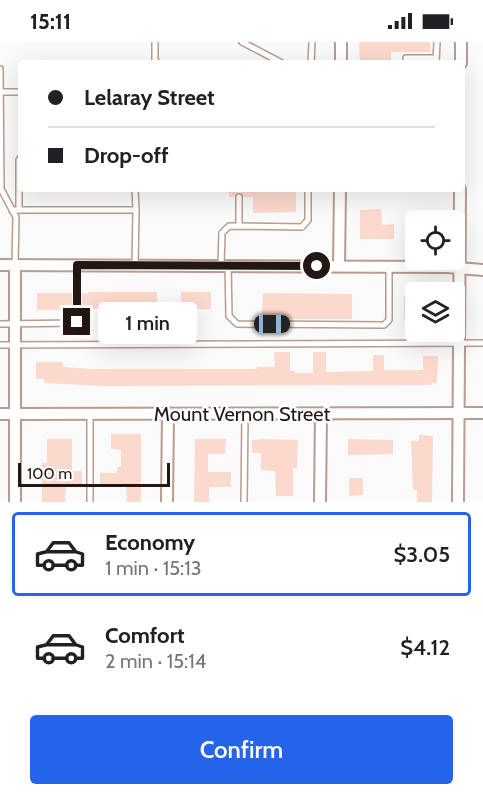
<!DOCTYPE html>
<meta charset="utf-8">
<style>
:root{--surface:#fff;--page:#f6f6f6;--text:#202124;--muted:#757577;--line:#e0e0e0;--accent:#2563eb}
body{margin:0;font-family:Cabin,sans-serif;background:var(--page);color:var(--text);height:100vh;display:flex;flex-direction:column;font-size:22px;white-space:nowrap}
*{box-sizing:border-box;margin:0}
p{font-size:20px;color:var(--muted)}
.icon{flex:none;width:33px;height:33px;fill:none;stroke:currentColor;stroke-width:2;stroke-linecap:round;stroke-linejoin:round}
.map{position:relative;height:460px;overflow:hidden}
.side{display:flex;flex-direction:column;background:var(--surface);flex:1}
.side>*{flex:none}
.guide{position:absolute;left:18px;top:18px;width:447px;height:132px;border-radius:6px;box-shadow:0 6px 24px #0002;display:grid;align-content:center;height:132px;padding:0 30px;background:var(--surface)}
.tools{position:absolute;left:405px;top:168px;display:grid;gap:12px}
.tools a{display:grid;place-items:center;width:60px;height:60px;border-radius:6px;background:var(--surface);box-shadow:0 6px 24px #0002;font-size:30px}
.scale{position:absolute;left:18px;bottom:15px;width:152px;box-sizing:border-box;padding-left:6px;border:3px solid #221713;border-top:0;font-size:16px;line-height:21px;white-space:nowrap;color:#221713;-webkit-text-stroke:4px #fff;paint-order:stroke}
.end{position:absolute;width:27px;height:27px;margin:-14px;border:8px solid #221713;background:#fff;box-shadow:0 0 0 3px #fff}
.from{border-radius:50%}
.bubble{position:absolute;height:42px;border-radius:6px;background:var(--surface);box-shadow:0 6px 24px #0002;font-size:20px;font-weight:600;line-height:42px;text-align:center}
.car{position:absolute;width:18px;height:36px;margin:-18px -9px;border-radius:8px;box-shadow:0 0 4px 2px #0007;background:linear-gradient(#222 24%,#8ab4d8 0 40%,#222 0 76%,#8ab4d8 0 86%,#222 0)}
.guide b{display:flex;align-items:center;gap:21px;height:57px;font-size:22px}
.guide b+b{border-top:2px solid var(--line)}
.guide i{width:15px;height:15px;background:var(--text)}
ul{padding:10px 0 0;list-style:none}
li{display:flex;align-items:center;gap:18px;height:84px;margin:0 12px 9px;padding:0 18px;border:3px solid transparent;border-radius:6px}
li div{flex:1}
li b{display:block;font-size:22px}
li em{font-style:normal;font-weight:600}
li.active{border-color:var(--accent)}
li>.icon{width:54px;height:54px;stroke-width:1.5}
.cta{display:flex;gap:12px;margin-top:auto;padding:12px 30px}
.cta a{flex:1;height:69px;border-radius:6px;background:var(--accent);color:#fff;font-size:24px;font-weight:600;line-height:69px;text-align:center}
.status{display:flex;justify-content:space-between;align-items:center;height:42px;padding:0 30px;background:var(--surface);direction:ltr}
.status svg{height:16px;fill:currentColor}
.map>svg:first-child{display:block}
</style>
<div class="status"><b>15:11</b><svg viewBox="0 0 49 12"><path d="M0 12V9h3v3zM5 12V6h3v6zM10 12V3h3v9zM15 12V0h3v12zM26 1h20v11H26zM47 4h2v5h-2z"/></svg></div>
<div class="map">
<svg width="483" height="460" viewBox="0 0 483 460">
<rect width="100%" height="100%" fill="#fafafa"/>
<g fill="#fbd9cc">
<path d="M359 0H430V10H391V21H360Z"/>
<path d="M229 147H296V170L253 171V155H244L240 150 236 151 234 155H229Z"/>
<path d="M381 167 382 183 394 182V197H360V168Z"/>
<path d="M88 250H157V267H82V251L88 252Z"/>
<rect x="181" y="250" width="30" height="17"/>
<rect x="37" y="251" width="35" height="17"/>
<path d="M263 251 352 252V277H262Z"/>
<path d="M404 254 416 255V276H404Z"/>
<path d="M274 310H290V329H295V331H313V310H326V330L373 329V313H384V328H423V314H438L437 341H432L431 343 104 344 44 341 45 337H36V320H63V325L92 327H257V325H275Z"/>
<path d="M111 392H141V460H127L126 442H100V431H117V425H121V408L111 407Z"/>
<path d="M419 393 433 394 432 460H417V448H413L411 399H419Z"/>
<path d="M47 397H72V429H82V445H66L65 460H42V421H47Z"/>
<path d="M195 397H226L225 412H208V430H231V445H209V460H194Z"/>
<path d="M264 397 298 398 297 426H293V454H276L275 429 261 428V411H252V398Z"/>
<path d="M348 397 393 398V412L348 413Z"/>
<path d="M349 436H363V453L349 454Z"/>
</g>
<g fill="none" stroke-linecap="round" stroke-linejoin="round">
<g stroke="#b99b8f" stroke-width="8">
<g id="lane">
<path d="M155 0V18L158 21"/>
<path d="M242 0 282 21"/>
<path d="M311 21 312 0"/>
<path d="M406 21V16H436"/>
<path d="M436 21 437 0"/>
<path d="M0 27 1 147 16 175 15 222"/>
<path d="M1 50H21"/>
<path d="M135 147 136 168"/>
<path d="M239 155V184"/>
<path d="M12 168H136L135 223"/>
<path d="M19 168V118L21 115"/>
<path d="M221 223 222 191 229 184 302 185 308 178V147"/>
<path d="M228 223 229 274 237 282 384 283 389 278V224"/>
<path d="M0 282 77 281V223"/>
<path d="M0 303 483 301"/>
<path d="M90 460V372"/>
<path d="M244 460 245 372"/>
</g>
</g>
<g stroke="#b99b8f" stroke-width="14">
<g id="street">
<path d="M341 21V0"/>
<path d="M461 21V0"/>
<path d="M0 223 447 225 483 228"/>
<path d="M339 224 340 147"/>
<path d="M0 372 483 371"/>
<path d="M15 460V223"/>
<path d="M167 460 168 371"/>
<path d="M320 460 321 372"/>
<path d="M458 460 460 147"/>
</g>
</g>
<use href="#lane" stroke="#fff" stroke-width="5"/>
<use href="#street" stroke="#fff" stroke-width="10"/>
</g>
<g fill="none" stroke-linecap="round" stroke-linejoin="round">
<path stroke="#221713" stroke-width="8" d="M77 280V223L317 224"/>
</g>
<g text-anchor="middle" stroke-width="5" stroke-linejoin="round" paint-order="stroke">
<g font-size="20" fill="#221713" stroke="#fff">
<text x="242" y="379">Mount Vernon Street</text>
</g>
</g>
</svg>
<div class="tools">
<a><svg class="icon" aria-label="locate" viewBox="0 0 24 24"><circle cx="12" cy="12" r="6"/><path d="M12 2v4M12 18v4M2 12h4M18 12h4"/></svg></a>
<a><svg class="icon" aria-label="layers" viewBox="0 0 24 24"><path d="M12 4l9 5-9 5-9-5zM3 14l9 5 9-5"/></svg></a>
</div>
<div class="scale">100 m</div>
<i class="end from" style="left:317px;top:224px"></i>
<i class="end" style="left:77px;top:280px"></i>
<div class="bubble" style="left:98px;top:260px;width:99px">1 min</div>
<i class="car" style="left:272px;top:282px;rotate:90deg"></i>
<div class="guide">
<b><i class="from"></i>Lelaray Street</b>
<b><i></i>Drop-off</b>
</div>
</div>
<section class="side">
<ul>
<li class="active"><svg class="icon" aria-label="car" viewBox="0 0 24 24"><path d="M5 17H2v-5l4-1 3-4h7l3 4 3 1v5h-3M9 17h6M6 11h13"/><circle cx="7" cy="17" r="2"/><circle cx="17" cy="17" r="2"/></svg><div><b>Economy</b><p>1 min · 15:13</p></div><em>$3.05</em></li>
<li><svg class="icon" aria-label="car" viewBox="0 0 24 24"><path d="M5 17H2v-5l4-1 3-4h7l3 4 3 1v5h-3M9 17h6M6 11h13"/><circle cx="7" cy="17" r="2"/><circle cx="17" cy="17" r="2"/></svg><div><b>Comfort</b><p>2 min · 15:14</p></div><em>$4.12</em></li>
</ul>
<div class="cta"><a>Confirm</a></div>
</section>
